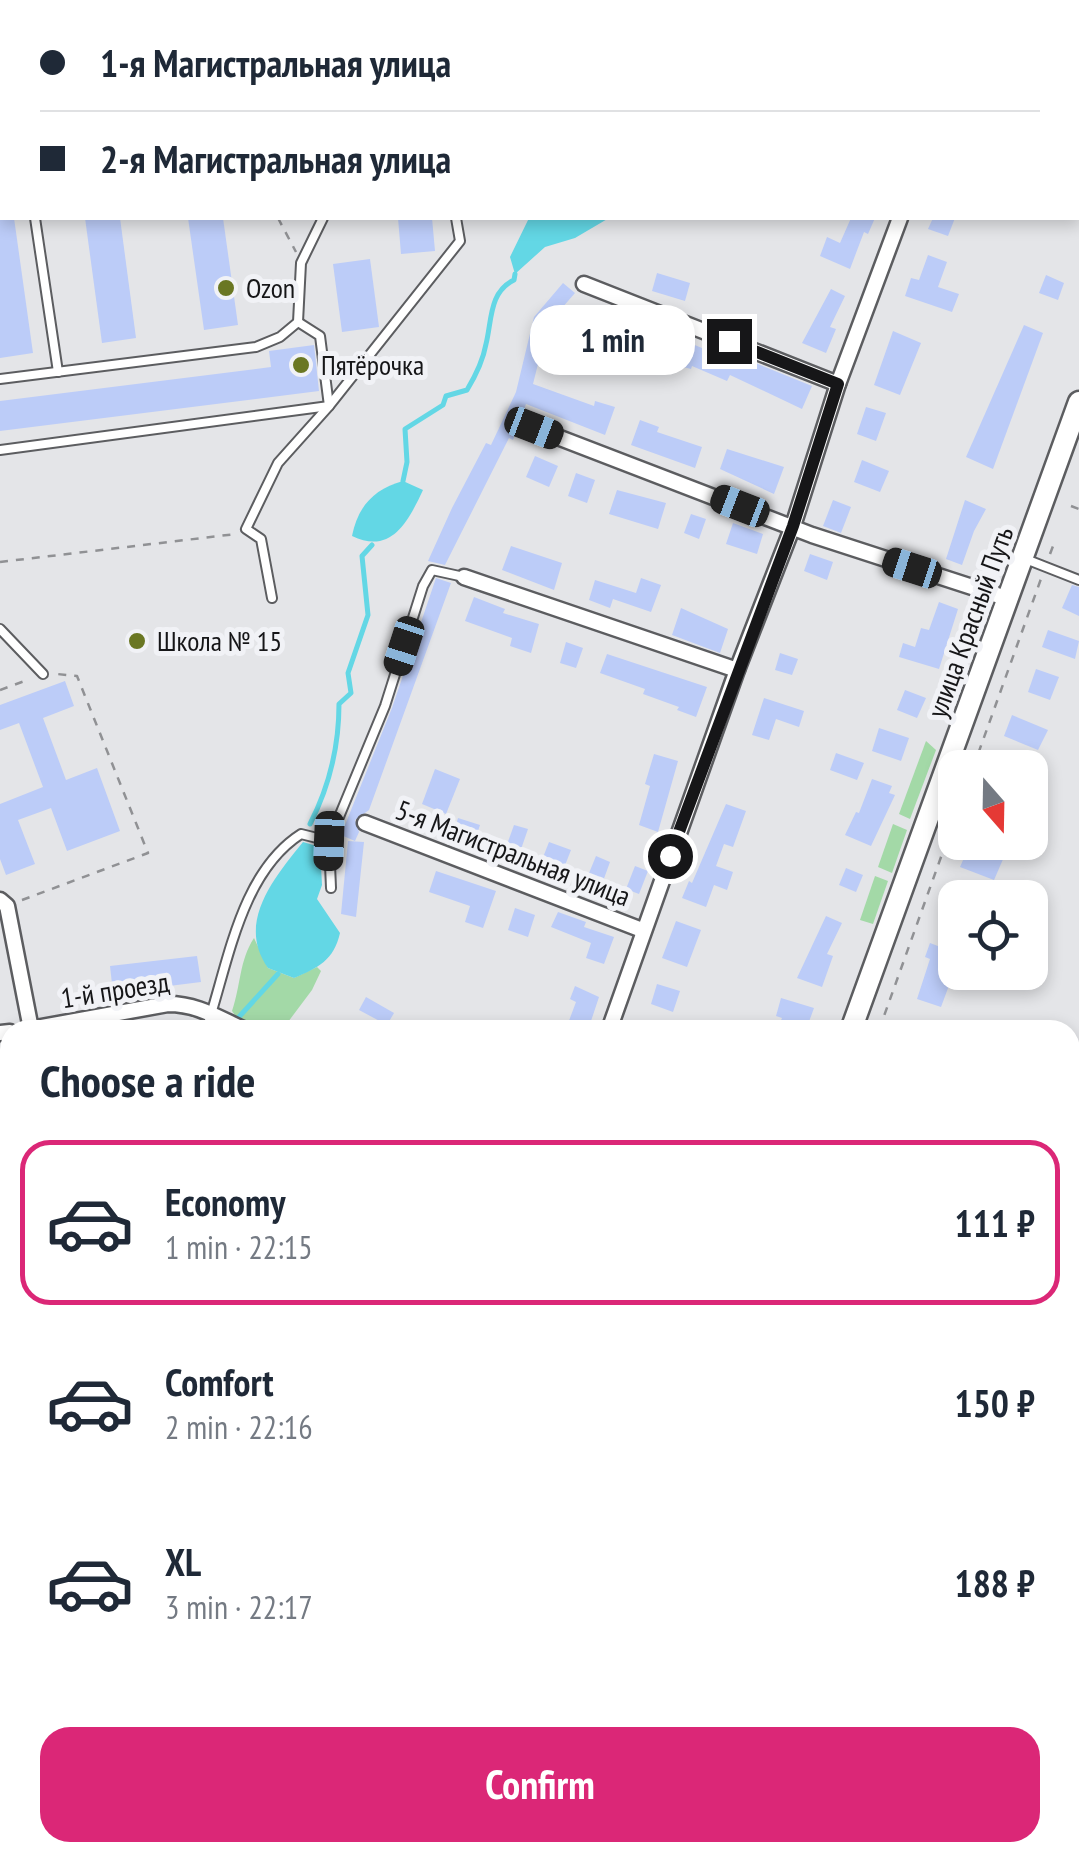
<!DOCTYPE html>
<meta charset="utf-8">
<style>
:root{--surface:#fff;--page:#f6f6f7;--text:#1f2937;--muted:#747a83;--line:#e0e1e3;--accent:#db2777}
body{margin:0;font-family:"PT Sans Narrow",sans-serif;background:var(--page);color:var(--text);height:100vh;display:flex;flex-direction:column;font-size:38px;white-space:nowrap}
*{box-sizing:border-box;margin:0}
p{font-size:32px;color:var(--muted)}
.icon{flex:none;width:55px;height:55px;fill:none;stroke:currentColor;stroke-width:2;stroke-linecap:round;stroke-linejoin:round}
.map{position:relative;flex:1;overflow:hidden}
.side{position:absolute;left:0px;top:1020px;width:1080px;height:842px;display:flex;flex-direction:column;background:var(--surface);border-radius:30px 30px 0 0;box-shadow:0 5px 15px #0003}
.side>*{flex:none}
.banner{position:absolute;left:0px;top:0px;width:1080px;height:220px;box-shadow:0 5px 15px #0003;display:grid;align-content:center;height:220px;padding:0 40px;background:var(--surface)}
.needle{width:65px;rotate:160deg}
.buttons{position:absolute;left:938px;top:750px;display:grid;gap:20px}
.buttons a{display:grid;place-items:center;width:110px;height:110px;border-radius:20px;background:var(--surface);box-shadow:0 5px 15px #0003;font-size:50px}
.end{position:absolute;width:45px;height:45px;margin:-22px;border:12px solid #161618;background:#fff;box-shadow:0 0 0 5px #fff}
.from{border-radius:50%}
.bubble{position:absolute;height:70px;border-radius:30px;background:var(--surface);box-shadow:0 5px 15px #0003;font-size:32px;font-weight:700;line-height:70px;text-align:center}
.car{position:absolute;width:30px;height:60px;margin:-30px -15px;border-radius:12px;box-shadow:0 0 8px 2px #0007;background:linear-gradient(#222 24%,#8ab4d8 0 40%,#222 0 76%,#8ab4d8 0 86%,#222 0)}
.banner b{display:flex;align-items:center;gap:35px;height:95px;font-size:38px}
.banner b+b{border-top:2px solid var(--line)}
.banner i{width:25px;height:25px;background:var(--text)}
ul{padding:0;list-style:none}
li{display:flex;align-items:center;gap:30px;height:165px;margin:0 20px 15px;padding:0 20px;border:5px solid transparent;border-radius:30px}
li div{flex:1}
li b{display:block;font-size:38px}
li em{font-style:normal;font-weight:700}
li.selected{border-color:var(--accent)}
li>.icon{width:90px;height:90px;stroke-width:1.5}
h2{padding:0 40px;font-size:45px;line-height:120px}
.cta{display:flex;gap:20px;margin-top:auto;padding:20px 40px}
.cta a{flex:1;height:115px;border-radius:30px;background:var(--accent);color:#fff;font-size:40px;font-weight:700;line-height:115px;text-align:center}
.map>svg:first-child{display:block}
</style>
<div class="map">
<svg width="1079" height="1861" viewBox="0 0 1079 1861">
<rect width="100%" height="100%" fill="#e4e5e8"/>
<g fill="#a3d9a7">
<path d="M926 741 936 750 910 819 899 814Z"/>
<path d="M893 824 907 830 892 873 878 867Z"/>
<path d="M875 876 888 881 873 924 860 920Z"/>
<path d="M254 938 268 968 294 978 317 967 321 971 312 990 282 1030C261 1030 244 1030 232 1011 241 985 239 961 254 938Z"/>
</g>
<g fill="#63d7e5">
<path d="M529 218H609L575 238 545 247 515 274 510 257Z"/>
<path d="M403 481 423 490C408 522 391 555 352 536 358 506 374 489 403 481Z"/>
<path d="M303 842 320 847 322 885 317 899 340 933C334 960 318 968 294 978L268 968C236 923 274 878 303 842Z"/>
</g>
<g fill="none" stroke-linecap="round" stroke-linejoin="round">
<g stroke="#63d7e5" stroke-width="5">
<path d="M1040 2 1045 0"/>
<path d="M403 481 407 462 405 429 443 405 446 396 467 390C476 375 483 361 486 344 492 320 489 292 514 280L515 274"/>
<path d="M310 824C329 787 339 746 339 704L351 693 348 673 368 615 362 556 372 545"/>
<path d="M238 1018 278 974"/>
</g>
</g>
<g fill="#bcccf8">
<path d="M0 218H14L33 353 0 358Z"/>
<path d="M85 218H120L136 338 102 343Z"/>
<path d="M188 218H223L238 325 204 330Z"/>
<path d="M398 218H432L435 251 401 254Z"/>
<path d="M851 218H875L868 234 864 232 850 269 820 256 827 237 840 243Z"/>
<path d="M933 218H955L948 236 928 229Z"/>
<path d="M928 255 947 262 938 287 959 294 952 312 905 296 911 278 919 280Z"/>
<path d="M370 259 379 327 342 332 333 264Z"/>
<path d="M657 273 690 283 685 301 652 291Z"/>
<path d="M1046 275 1064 283 1058 300 1039 293Z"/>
<path d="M563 283 575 293 548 324 533 384 594 406 595 401 615 407 605 435 526 404 513 440 509 438 445 565 428 561 452 508 486 443 491 445 516 392 534 317Z"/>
<path d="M831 289 845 296 830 327 836 329 826 353 802 343Z"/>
<path d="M632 323 653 331 645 352 623 344Z"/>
<path d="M1024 325 1043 333 993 469 966 457Z"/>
<path d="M893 331 921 343 900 395 874 385Z"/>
<path d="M680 339 746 366 748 360 812 386 802 409 730 375 727 381 692 366 691 369 672 364Z"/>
<path d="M314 345 319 391 0 431V401L271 367 269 351Z"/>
<path d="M866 407 886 413 876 441 857 434Z"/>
<path d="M640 420 659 427 657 432 702 447 695 468 631 445Z"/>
<path d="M727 449 784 467 774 494 720 469Z"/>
<path d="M535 456 558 466 549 487 526 477Z"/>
<path d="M862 460 889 471 880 492 854 482Z"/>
<path d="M576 473 595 480 587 503 568 496Z"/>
<path d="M617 490 666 503 658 529 609 514Z"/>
<path d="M833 500 851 507 841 533 823 526Z"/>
<path d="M965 500 986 509 974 531 962 565 946 559Z"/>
<path d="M691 514 706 519 699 539 684 533Z"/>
<path d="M733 523 763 534 757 554 726 544Z"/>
<path d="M511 546 562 563 554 590 502 570Z"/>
<path d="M810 554 833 562 827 580 804 571Z"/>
<path d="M436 578 451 583 369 810 355 820 359 832 355 841 341 835 392 708Z"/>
<path d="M641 578 661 585 651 612 613 599 610 608 589 600 595 580 636 593Z"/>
<path d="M1072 585 1079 587V616L1062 608Z"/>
<path d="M474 597 505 609 503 613 539 624 531 653 510 646 512 638 465 621Z"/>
<path d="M939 602 958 609 939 669 899 657 903 643 915 647 921 628 929 630Z"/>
<path d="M681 608 728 629 720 653 672 635Z"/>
<path d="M1048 630 1079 641 1075 659 1042 647Z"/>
<path d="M566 642 583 648 576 668 560 663Z"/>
<path d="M780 653 798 659 792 675 775 670Z"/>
<path d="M607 654 707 687 696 717 677 710 679 707 643 694 645 689 600 673Z"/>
<path d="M1036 669 1059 677 1050 700 1028 692Z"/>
<path d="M65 681 74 706 43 718 66 780 97 768 120 831 67 851 51 808 18 820 35 864 6 875 0 859V804L43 787 19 723 0 730V705Z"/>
<path d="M905 690 926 698 917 718 897 710Z"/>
<path d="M764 698 804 711 799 727 776 719 769 740 752 735Z"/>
<path d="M1012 715 1048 730 1038 750 1004 736Z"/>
<path d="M879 728 909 738 901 761 872 751Z"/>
<path d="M836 753 864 763 857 780 830 770Z"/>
<path d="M654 754 678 761 658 832 639 825 650 786 645 784Z"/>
<path d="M435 769 460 779 446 814 422 804Z"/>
<path d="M872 779 892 786 889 793 895 795 871 846 845 835 856 812 859 813Z"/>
<path d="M726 804 746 811 733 847 724 844 716 866 733 872 727 890 714 885 706 907 682 898 689 881 692 883Z"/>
<path d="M458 818 480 825 474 843 453 836Z"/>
<path d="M514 825 528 829 519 855 505 850Z"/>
<path d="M348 841 364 842 356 917 341 914Z"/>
<path d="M549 842 571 850 562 873 540 865Z"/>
<path d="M970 844 1004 857 994 880 960 867Z"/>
<path d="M596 856 610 862 602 884 587 878Z"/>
<path d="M635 866 648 871 639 894 626 889Z"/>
<path d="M846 868 863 875 856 892 839 885Z"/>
<path d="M436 871 496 891 483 928 465 922 470 906 429 892Z"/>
<path d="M515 908 535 915 528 937 508 930Z"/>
<path d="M558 912 586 922 584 927 614 937 604 964 586 958 591 943 551 927Z"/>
<path d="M826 916 842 923 827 954 833 956 822 987 797 978Z"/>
<path d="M676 921 701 930 687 967 662 958Z"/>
<path d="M930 943 951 951 941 976 951 980 941 1007 917 999 930 959 925 957Z"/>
<path d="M197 956 201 982 113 993 110 966Z"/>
<path d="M657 984 680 991 673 1012 651 1004Z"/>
<path d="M575 986 599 997 588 1030 567 1026 576 1002 570 999Z"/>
<path d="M366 997 394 1013 387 1025 359 1010Z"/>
<path d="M781 998 814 1008 806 1030H777L782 1018 776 1016Z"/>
</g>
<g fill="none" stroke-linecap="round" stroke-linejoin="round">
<g stroke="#5c5d60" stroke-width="12">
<g id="lane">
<path d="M2 0 3 2"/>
<path d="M118 0 119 2"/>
<path d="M351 0V2"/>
<path d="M35 218 58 372"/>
<path d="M0 379 256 347 280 337 298 322 301 263 323 218"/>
<path d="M0 450 329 406 460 241 456 218"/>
<path d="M1023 558 1079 580"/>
<path d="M272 598 261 539 246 529 278 463 329 406 320 336 298 322"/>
<path d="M0 629 43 674"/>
<path d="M329 841 385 706 423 586 432 570 464 577"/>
<path d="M206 1030C228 965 240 873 301 834L329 841 331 888"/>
<path d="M1070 1300 1079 1309"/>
<path d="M1070 1836 1079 1825"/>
<path d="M367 1852C391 1856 413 1851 435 1861"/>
<path d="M598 1852 606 1861"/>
<path d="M575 1861 587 1852"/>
<path d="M1051 1861 1058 1852"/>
</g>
</g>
<g stroke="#5c5d60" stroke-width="19">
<g id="street">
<path d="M584 284 838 384"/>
<path d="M534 428 812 535 1009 599"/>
<path d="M464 577 737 670"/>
<path d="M365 823 642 930"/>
<path d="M0 900 7 906 31 1029"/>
<path d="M25 1030 168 1004C198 1004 218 1018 245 1030"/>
<path d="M609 1030 737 670 793 526 838 384 900 218"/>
<path d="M0 1033 10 1032"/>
<path d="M1070 1194 1079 1184"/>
<path d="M0 1209 10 1208"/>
</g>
</g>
<g stroke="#5c5d60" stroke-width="25">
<g id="secondary">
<path d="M851 1030 1079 402"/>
<path d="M278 1861 286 1852"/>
</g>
</g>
<g stroke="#909194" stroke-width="2.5" stroke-dasharray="8 8" stroke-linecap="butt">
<path d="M0 169 2 171"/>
<path d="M0 194 2 193"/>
<path d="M278 218 296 252"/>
<path d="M1071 506 1079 509"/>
<path d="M1050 554 1055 541"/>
<path d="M0 562 236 534"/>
<path d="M0 690 30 679"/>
<path d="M973 768 1042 576"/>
<path d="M22 900 148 853 77 676 57 674"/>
<path d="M879 1030 955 818"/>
<path d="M1070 1718 1079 1728"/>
</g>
<use href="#lane" stroke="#fff" stroke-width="8"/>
<use href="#street" stroke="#fff" stroke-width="14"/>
<use href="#secondary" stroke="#fff" stroke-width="20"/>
<g stroke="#7e7f81" stroke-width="5" stroke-dasharray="20 10" stroke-linecap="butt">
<path d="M1070 1517 1079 1508"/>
<path d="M1070 1539 1079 1530"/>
<path d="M712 1861 721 1852"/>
<path d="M762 1861 770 1852"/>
</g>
</g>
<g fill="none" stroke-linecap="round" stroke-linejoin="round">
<path stroke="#161618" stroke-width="12" d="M670 856 793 526 838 384 729 341"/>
</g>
<g fill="#6a7723" stroke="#f1f2f6" stroke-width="4">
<circle cx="226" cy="288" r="10"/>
<circle cx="301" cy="365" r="10"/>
<circle cx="137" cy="641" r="10"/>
</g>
<g text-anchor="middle" stroke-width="10" stroke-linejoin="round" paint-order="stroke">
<g font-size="28" fill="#161618" stroke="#f1f2f6" text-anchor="start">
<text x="246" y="298">Ozon</text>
<text x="321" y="375">Пятёрочка</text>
<text x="157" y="651">Школа № 15</text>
</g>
<g font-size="28" fill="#161618" stroke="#f1f2f6">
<text transform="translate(970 622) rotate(-70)" y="10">улица Красный Путь</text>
<text transform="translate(513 853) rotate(21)" y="10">5-я Магистральная улица</text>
<text transform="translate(115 990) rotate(-9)" y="10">1-й проезд</text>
</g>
</g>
</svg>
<div class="buttons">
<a><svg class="needle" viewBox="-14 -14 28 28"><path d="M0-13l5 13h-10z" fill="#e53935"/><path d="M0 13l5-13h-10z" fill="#747a83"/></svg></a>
<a><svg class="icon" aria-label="locate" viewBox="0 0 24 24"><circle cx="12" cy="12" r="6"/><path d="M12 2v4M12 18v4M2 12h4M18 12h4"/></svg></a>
</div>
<i class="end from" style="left:670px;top:856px"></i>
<i class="end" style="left:729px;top:341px"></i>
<div class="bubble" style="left:530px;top:305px;width:165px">1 min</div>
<i class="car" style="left:534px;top:428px;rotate:111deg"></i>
<i class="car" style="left:740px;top:506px;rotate:291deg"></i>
<i class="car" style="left:912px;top:568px;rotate:288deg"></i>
<i class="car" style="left:404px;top:646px;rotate:198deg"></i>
<i class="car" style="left:329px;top:841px;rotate:182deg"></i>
<div class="banner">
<b><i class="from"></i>1-я Магистральная улица</b>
<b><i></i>2-я Магистральная улица</b>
</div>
<section class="side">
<h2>Choose a ride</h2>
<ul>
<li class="selected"><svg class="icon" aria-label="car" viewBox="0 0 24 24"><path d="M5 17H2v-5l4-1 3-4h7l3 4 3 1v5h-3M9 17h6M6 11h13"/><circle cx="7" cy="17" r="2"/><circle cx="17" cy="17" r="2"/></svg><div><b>Economy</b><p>1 min · 22:15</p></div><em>111 ₽</em></li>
<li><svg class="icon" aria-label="car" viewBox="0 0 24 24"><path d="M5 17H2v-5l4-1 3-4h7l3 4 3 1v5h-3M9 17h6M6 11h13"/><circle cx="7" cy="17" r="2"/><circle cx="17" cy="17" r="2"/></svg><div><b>Comfort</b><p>2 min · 22:16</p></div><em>150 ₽</em></li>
<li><svg class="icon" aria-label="car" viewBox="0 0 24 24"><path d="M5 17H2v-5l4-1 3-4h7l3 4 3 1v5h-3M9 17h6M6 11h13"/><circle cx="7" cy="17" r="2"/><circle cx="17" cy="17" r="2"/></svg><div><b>XL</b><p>3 min · 22:17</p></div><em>188 ₽</em></li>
</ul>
<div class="cta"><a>Confirm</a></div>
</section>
</div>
